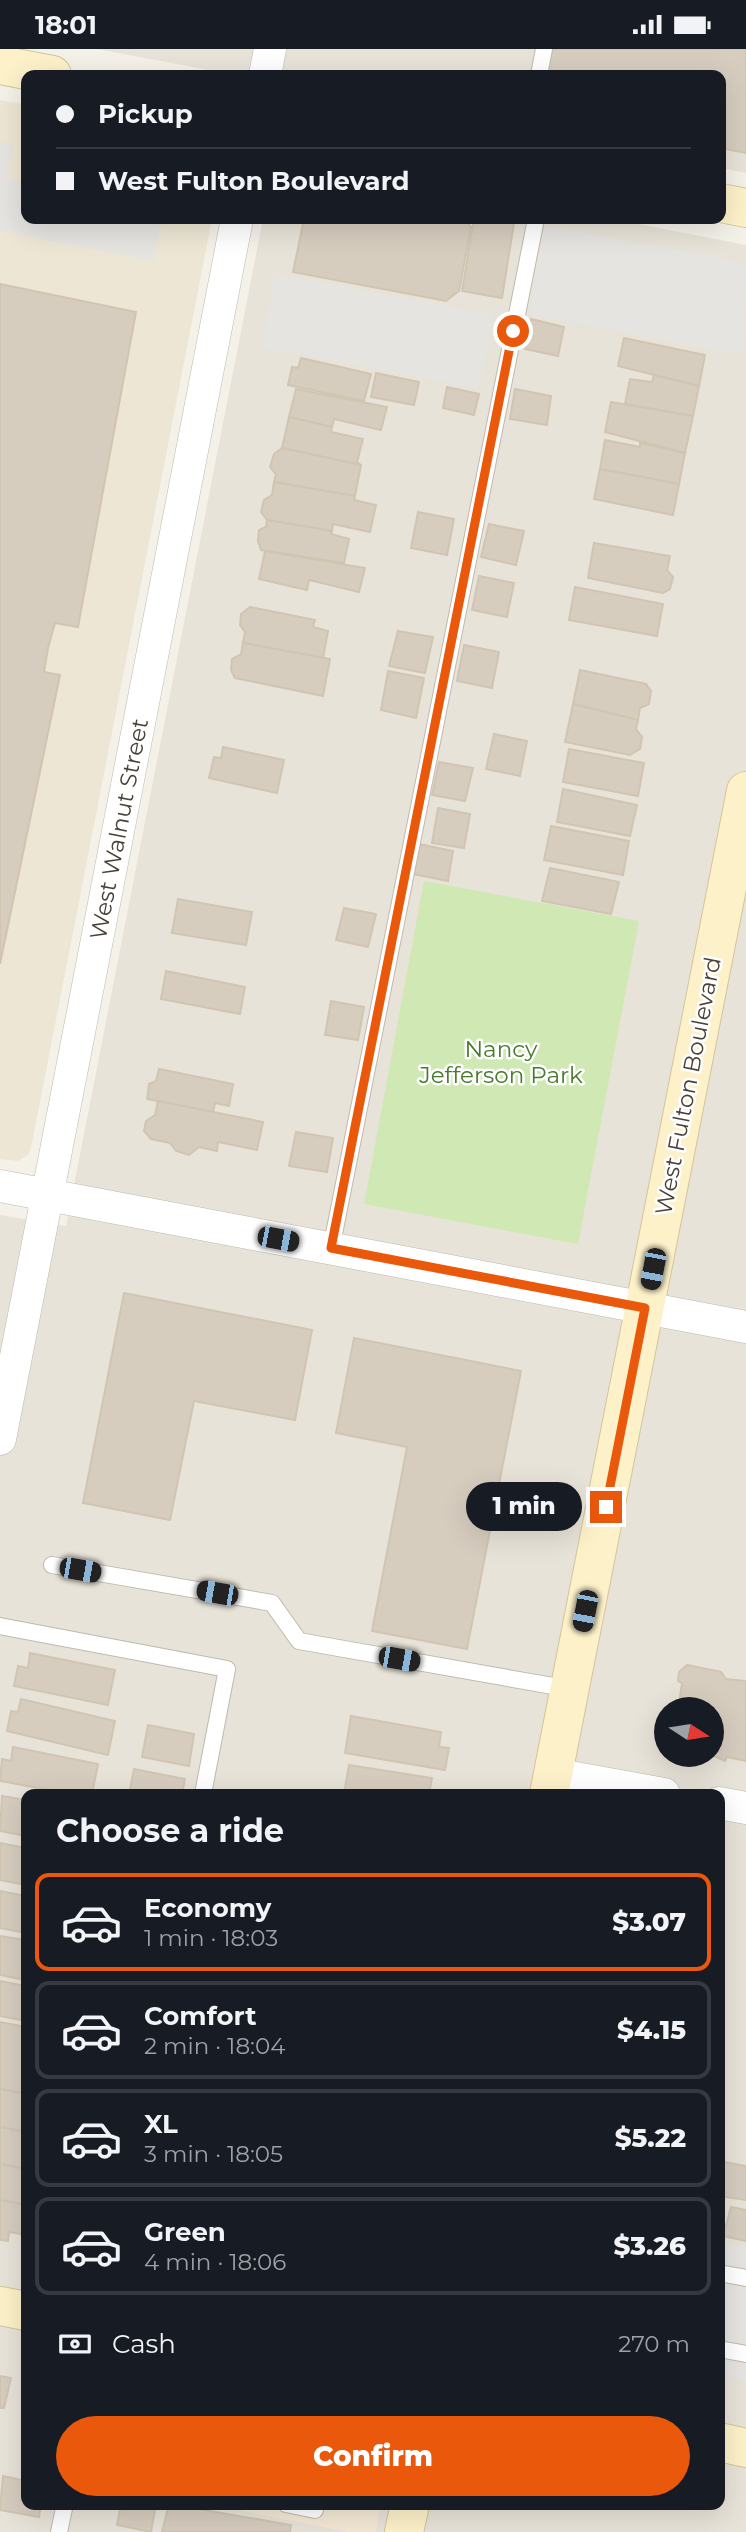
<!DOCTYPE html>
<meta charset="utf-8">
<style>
:root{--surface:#171b24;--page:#20242c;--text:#f1f3f6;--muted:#9ea1a6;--line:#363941;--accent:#ea580c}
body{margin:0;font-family:Montserrat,sans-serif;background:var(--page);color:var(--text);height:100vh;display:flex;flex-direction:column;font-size:26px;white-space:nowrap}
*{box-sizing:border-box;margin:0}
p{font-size:23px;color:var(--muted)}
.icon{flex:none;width:38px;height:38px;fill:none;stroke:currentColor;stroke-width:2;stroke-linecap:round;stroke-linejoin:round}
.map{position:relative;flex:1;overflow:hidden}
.side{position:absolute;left:21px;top:1740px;width:704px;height:721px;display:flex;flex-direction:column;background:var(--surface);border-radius:14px;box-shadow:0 7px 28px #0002}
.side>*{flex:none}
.top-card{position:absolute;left:21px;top:21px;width:705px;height:154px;border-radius:14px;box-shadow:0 7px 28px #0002;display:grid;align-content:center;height:154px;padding:0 35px;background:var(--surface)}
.needle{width:46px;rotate:102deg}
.controls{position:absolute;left:654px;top:1648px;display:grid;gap:14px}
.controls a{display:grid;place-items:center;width:70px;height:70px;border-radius:50%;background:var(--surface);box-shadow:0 7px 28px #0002;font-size:35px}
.end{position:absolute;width:32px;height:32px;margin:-16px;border:9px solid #ea580c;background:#fff;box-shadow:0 0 0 4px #fff}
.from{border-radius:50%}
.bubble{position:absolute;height:49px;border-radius:24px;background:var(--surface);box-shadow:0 7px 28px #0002;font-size:23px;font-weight:800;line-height:49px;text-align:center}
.car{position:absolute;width:21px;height:42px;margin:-21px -10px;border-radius:9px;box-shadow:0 0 5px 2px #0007;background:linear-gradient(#222 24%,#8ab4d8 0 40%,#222 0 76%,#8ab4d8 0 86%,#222 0)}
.top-card b{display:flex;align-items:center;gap:24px;height:66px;font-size:26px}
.top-card b+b{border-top:2px solid var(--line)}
.top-card i{width:18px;height:18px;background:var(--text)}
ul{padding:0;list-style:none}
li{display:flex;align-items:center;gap:21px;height:98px;margin:0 14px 10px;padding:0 21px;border:4px solid var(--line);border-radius:14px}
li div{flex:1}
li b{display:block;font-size:26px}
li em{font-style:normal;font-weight:800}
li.current{border-color:var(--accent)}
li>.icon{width:63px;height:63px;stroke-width:1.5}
h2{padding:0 35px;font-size:32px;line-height:84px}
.pay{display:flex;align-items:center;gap:18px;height:77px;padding:0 35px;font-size:26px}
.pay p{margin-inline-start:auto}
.primary-button{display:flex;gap:14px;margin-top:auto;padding:14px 35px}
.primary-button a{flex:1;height:80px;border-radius:42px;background:var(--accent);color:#fff;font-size:28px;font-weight:800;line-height:80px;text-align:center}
.status{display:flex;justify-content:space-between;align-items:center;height:49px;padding:0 35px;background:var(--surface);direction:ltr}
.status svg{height:19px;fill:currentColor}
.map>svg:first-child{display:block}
</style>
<div class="status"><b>18:01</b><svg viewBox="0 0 49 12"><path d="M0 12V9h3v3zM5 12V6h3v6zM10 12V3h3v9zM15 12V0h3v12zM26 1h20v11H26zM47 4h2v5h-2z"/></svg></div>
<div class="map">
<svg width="746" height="2483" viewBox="0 0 746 2483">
<rect width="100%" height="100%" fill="#f4f1e9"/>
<g fill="#e8e3d8" fill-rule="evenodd">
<path d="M97 0H746V124L721 119V26H235Z"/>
<path d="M263 170H613L746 196V2483H0V1166L66 1177ZM667 1661H712V1706H667ZM26 1745H719V2455H26Z"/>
</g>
<path fill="#f5e8d5" d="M208 2455H381L376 2483H349Z"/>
<path fill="#ede6d4" d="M0 51 26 56V170H212L32 1094 28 1106 18 1112 0 1110Z"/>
<path fill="#d0e8b3" d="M424 832 639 872 578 1195 364 1155Z"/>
<g fill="#e6e4e1">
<path d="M0 93 14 95 6 130 26 134V170H162L153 212 0 182Z"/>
<path d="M545 177 746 214 745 306 528 265Z"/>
<path d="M275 225 493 266 479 339 262 298Z"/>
<path d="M719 2194 746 2198V2332L719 2327Z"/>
</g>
<g fill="#d6cdbf" stroke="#d1c5b2" stroke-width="2">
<path d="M552 0H746V104L721 99V26H546Z"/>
<path d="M304 170H464L471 178 459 242 446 252 293 223Z"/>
<path d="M474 170 514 174 502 249 462 242Z"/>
<path d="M0 235 136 263 78 578 55 574 48 599 44 623 60 626 0 915Z"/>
<path d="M531 270 564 278 558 307 525 300Z"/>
<path d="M624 289 705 306 699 337 618 317Z"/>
<path d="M301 309 371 325 364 352 288 336 292 318 298 319Z"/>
<path d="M376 324 419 333 414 356 371 348Z"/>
<path d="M654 326 699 337 693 367 625 355 630 330 652 333Z"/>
<path d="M447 338 479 345 474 366 443 359Z"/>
<path d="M296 340 387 358 381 381 334 370 332 378 289 368Z"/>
<path d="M515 340 551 347 547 376 510 370Z"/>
<path d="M611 353 693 367 685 404 605 383Z"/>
<path d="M289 368 332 378 331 383 363 390 357 413 361 416 282 399Z"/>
<path d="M605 391 640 398V394L685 404 679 435 600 420Z"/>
<path d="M282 399 361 416 355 447 274 433 276 425 270 418 274 405Z"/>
<path d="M600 420 679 435 673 466 594 450Z"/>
<path d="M274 433 355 447 354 451 376 456 370 483 333 475 332 482 267 471 261 463 264 451 272 446Z"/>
<path d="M418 463 454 470 447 506 411 499Z"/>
<path d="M267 471 332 482 331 485 349 490 344 514 261 501 258 492 259 481 266 478Z"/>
<path d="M489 475 524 482 516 516 481 508Z"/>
<path d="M594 494 670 507 667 521 673 528 670 540 663 544 588 529Z"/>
<path d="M265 502 365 519 359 543 309 531 307 541 259 530Z"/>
<path d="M479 527 514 534 507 568 472 561Z"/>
<path d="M575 538 663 555 657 587 569 571Z"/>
<path d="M250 558 315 571 313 578 328 582 323 609 243 594 245 583 240 576 241 565Z"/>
<path d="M398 582 433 588 425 624 389 617Z"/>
<path d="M243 594 330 610 323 647 235 629 231 621 232 610 241 605Z"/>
<path d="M464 596 499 603 492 639 457 632Z"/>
<path d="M580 621 646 635 651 642 649 655 640 659 638 671 573 655Z"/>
<path d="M388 622 424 629 416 669 381 661Z"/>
<path d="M573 655 638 671 636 680 642 688 640 700 630 706 565 693Z"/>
<path d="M494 685 527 692 520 727 486 720Z"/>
<path d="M223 698 284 711 277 744 209 729 214 708 221 709Z"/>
<path d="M569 700 644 714 638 747 563 733Z"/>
<path d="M439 713 473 719 465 752 432 746Z"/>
<path d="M563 740 637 756 630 787 557 773Z"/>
<path d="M438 759 470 765 464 799 432 794Z"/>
<path d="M551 777 629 792 623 826 544 811Z"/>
<path d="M419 795 453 802 448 832 413 825Z"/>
<path d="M550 819 619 833 611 865 542 852Z"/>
<path d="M178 850 252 863 246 896 172 884Z"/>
<path d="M344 859 376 865 368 898 336 891Z"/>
<path d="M166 922 245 938 240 965 161 950Z"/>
<path d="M331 952 364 958 358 991 325 986Z"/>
<path d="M159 1020 233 1035 229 1057 215 1054 213 1063 147 1050 149 1035 156 1032Z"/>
<path d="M158 1052 263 1073 257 1101 218 1093 217 1102 199 1098 189 1106 176 1102 170 1094 151 1090 144 1082 146 1072 155 1066Z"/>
<path d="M296 1083 333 1089 327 1123 289 1117Z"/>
<path d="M124 1244 312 1281 295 1371 194 1352 170 1471 83 1454Z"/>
<path d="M354 1289 521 1322 467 1600 372 1582 407 1398 336 1384Z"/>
<path d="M30 1604 115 1621 108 1656 14 1637 18 1617 28 1619Z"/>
<path d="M687 1616 721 1623 726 1630 746 1632V1712L727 1708 725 1712 712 1706V1661H678L682 1634 678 1632 679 1623Z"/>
<path d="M21 1650 115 1672 108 1706 7 1682 11 1662 18 1663Z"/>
<path d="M351 1667 441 1683 439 1698 449 1699 445 1721 345 1704Z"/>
<path d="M148 1676 194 1685 189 1717 142 1708Z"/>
<path d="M13 1698 98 1715 92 1745H71L0 1732 2 1710 11 1712Z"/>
<path d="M349 1716 432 1729 429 1745H344Z"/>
<path d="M134 1720 185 1730 182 1745H129Z"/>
<path d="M2 1747 26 1751V1787L0 1782Z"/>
<path d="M0 1794 26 1799V1836L0 1831Z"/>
<path d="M0 1842 26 1847V1884L0 1879Z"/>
<path d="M0 1887 26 1891 25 1931 0 1926Z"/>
<path d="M0 1932 26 1937V1972L0 1967Z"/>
<path d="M0 1973 26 1978V2045L0 2040Z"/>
<path d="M0 2040 26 2045V2083L0 2078Z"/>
<path d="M0 2078 26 2083V2120L0 2115Z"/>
<path d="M719 2112 746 2117V2151L719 2147Z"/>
<path d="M0 2115 26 2120V2156L0 2151Z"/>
<path d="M0 2151 26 2156 21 2185 9 2183 8 2192 0 2191Z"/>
<path d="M731 2158 746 2161V2192L723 2187Z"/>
<path d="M0 2327 11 2329 4 2359H0Z"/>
<path d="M3 2427 26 2432V2455H41L39 2468 0 2461Z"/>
<path d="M121 2455H156L151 2483 117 2476Z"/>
<path d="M169 2455 291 2476 290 2483H162Z"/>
</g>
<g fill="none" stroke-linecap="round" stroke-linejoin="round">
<g stroke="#c0b9ac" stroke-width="18">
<g id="lane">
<path d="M539 26 544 0"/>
<path d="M331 1200 536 170"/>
<path d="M52 1516 272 1554 299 1592 570 1640"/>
<path d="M0 1577 227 1620 203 1745"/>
<path d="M719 2224 746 2229"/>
<path d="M719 2300 746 2305"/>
<path d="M286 2455 315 2461 316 2455"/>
<path d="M59 2483 65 2455"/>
</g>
</g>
<g stroke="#c0b9ac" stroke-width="33">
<g id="street">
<path d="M265 26 270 0"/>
<path d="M0 1137 746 1278"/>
<path d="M0 1390 237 170"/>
<path d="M553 1725 664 1745"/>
<path d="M719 1754 746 1759"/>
</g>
</g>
<g stroke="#d3c49a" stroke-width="40">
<g id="secondary">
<path d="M0 16 52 26"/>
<path d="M721 154 746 159"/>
<path d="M549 1745 746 742"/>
<path d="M0 2257 26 2262"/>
<path d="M719 2393 746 2399"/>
<path d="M404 2483 410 2455"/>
</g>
</g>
<use href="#lane" stroke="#fff" stroke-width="16"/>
<use href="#street" stroke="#fff" stroke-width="32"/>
<use href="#secondary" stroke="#fdf1ca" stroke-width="38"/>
</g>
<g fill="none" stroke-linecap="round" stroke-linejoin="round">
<path stroke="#ea580c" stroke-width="9" d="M513 282 331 1199 645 1259 606 1458"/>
</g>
<g text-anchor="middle" stroke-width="5" stroke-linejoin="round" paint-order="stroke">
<g font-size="23" fill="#484238" stroke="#fff">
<text transform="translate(119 780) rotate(-79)" y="8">West Walnut Street</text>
<text transform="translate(688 1037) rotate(-79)" y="8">West Fulton Boulevard</text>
</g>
<g font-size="23" fill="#49792b" stroke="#fff">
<text x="501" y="1008">Nancy<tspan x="501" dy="26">Jefferson Park</tspan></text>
</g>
</g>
</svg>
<div class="controls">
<a><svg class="needle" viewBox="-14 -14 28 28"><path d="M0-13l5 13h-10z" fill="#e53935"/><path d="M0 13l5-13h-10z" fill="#9ea1a6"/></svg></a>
</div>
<i class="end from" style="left:513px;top:282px"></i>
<i class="end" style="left:606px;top:1458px"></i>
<div class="bubble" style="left:466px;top:1433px;width:116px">1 min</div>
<i class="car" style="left:278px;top:1190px;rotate:101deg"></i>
<i class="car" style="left:653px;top:1220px;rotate:191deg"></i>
<i class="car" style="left:80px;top:1521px;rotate:100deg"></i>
<i class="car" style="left:217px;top:1544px;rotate:280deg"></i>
<i class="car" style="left:585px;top:1562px;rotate:191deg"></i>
<i class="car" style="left:399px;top:1610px;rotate:100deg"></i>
<div class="top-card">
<b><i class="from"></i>Pickup</b>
<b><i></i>West Fulton Boulevard</b>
</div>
<section class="side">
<h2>Choose a ride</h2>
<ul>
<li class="current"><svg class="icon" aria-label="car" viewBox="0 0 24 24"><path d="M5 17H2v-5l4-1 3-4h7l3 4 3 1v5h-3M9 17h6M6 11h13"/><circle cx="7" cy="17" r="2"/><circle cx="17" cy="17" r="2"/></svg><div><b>Economy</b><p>1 min · 18:03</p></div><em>$3.07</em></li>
<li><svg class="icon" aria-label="car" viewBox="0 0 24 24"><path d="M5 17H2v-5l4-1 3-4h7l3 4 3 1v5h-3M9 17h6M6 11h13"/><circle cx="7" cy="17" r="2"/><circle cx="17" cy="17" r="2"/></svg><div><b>Comfort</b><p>2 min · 18:04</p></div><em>$4.15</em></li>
<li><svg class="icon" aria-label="car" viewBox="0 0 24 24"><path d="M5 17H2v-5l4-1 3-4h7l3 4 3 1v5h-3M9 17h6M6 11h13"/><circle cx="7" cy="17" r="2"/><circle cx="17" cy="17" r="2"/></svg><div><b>XL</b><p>3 min · 18:05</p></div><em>$5.22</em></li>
<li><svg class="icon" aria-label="car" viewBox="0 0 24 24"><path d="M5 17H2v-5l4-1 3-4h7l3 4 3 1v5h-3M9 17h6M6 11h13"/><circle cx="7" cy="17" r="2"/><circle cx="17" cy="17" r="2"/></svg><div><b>Green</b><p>4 min · 18:06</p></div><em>$3.26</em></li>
</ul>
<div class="pay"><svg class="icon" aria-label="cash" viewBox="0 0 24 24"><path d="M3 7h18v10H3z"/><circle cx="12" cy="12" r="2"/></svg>Cash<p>270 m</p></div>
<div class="primary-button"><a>Confirm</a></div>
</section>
</div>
